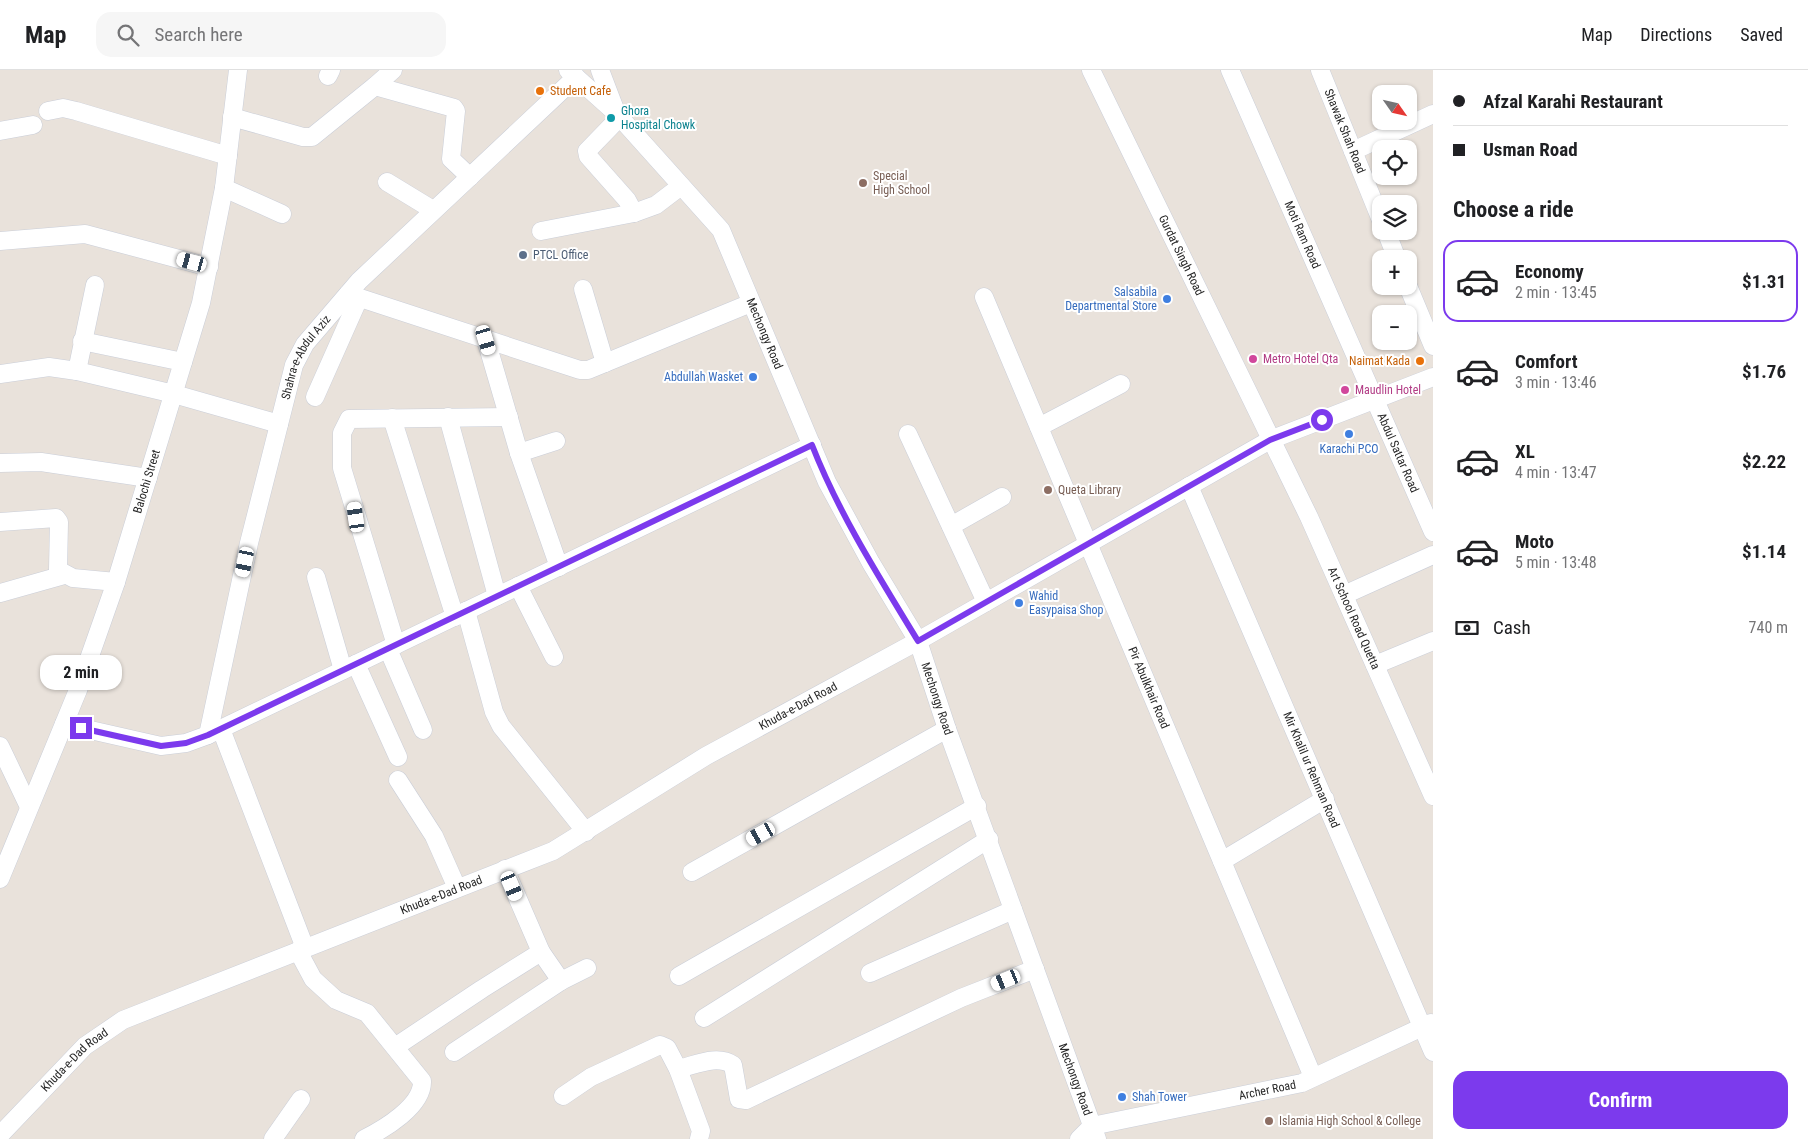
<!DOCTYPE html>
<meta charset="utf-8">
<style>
:root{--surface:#fff;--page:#f6f6f6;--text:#202124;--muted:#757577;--line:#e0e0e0;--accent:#7c3aed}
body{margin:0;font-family:"Roboto Condensed",sans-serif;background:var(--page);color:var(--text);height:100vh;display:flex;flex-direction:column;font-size:19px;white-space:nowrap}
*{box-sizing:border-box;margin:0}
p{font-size:16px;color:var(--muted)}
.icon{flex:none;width:28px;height:28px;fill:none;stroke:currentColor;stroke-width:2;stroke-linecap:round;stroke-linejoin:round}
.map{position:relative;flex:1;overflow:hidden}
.details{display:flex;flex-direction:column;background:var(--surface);width:375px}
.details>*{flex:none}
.banner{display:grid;align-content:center;height:110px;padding:0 20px;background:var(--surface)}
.needle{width:32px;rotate:124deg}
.tools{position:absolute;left:1372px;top:15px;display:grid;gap:10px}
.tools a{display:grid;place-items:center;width:45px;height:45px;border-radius:10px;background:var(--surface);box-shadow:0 1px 4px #0004;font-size:25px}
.end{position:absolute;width:22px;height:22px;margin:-11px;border:6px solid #7c3aed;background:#fff;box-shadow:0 0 0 2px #fff}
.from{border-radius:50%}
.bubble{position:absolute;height:35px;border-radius:15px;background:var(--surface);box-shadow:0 1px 4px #0004;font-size:16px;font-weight:700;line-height:35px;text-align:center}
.car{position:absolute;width:15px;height:30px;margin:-15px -8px;border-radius:6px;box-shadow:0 0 4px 1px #0007;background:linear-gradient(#fff 24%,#345 0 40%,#fff 0 76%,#345 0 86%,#fff 0)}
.banner b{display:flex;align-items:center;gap:18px;height:48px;font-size:19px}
.banner b+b{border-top:1px solid var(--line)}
.banner i{width:12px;height:12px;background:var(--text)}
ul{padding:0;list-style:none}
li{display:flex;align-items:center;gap:15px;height:82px;margin:0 10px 8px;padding:0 10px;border:2px solid transparent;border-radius:15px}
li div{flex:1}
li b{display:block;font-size:19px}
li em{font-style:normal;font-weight:700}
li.selected{border-color:var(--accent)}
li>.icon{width:45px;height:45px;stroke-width:1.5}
h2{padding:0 20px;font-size:22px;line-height:60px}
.pay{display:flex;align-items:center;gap:12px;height:55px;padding:0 20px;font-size:19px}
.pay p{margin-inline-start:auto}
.primary-button{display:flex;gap:10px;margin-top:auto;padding:10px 20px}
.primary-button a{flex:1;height:58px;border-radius:15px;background:var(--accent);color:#fff;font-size:20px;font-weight:700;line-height:58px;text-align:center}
header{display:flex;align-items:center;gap:30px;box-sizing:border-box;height:70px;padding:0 25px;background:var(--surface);border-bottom:1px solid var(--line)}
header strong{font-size:24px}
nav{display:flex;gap:28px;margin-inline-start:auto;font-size:18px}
.search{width:350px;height:45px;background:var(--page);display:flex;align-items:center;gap:12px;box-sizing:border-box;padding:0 18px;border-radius:15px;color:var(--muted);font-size:19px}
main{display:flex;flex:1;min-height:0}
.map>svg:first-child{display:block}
</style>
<header>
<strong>Map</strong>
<div class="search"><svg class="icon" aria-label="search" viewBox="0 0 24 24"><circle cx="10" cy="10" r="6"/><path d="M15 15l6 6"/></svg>Search here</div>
<nav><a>Map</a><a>Directions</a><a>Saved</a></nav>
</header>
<main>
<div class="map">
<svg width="1433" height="1069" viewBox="0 0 1433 1069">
<rect width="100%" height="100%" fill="#e9e2db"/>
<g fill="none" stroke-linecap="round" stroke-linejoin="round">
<g stroke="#caced8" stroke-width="19">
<g id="minor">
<path id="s1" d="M568 0 617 44 721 160 827 412 871 493 918 571 947 659 1097 1069"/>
<path d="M600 0 616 42"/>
<path id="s2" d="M1091 0 1309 447 1433 726"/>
<path id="s3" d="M1230 0 1433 462"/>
<path id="s4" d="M1320 0 1381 150"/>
<path d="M328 6 331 0"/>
<path d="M375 16 393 0"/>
<path d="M48 41 63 38 76 41 228 86"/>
<path d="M232 47 303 67H312L375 16 454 38 456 41 451 89 470 107"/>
<path d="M620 47 587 81 588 86 627 130 634 143"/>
<path d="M0 61 33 55"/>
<path d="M1353 81 1433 44"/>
<path d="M387 112 433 140"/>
<path d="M224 118 282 144"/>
<path d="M541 161 634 143 656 135 681 116"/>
<path d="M1386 161 1397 189"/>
<path d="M0 171 85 164 209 197"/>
<path d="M1408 216 1433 276"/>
<path d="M583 219 605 293"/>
<path d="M348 224 580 300H588L751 233"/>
<path id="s5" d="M984 227 1313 1007"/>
<path d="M486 270 519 383 559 497"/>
<path d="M82 271 183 292"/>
<path d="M77 301 95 215"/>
<path d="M0 304 49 297 77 301 174 324 279 354"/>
<path d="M315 327 359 228"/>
<path d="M448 347 497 526"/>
<path d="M392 348 455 547"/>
<path d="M1039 357 1121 314"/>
<path d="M908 364 986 532"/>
<path d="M519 383 556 371"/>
<path d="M0 393 41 392 148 408"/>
<path id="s6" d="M1189 416 1433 982"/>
<path d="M0 452 56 448 59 452 58 500 73 508 116 512"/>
<path d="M951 456 1002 427"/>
<path d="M316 507 343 600"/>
<path d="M518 516 554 587"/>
<path d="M0 523 64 505"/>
<path d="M1344 525 1433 485"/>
<path d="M466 541 494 642 501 656 586 762"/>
<path d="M396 575 342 398V363L349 349 509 347"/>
<path d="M388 579 423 660"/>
<path d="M356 594 398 687"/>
<path d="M1375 595 1433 571"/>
<path d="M64 654 161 676 186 673 208 665 812 375"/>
<path d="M221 659 305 878"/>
<path id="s7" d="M208 665 249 473 294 295 305 274 359 211 576 7"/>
<path d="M0 676 29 737"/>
<path d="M398 710 434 766 457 818"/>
<path d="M1222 791 1325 729"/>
<path d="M505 799 541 882 561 911"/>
<path d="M692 802 947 659"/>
<path id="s8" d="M0 809 78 620 116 512 201 233 224 118 238 0"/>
<path d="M298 881 313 909 336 930 367 943 422 1011C423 1036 384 1059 364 1069"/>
<path d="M870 903 1013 840"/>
<path d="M679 906 977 736"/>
<path d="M704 948 989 769"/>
<path d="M395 977 482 919 541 882"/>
<path d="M454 982 561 911 587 898"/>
<path d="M678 999C696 995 717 984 733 995L739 1029 746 1030 961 928 1035 899"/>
<path d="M563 1026 591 1007 660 975 667 978 678 999 701 1061 699 1069"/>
<path id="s9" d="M1092 1056 1302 1013 1431 953"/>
<path id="s10" d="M0 1065 85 976 123 950 553 781 706 686 918 571 1270 370 1433 307"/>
<path d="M273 1069 301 1029"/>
<path d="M1079 1069 1092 1056"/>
</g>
</g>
<use href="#minor" stroke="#fff" stroke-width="18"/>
</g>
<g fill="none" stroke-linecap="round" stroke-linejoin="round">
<path stroke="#7c3aed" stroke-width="6" d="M81 658 161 676 186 673 208 665 812 375C839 444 879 507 918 571L1270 370 1322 350"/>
</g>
<g fill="#e8710a" stroke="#fff" stroke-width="2">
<circle cx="540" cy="21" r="5"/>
<circle cx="1420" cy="291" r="5"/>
</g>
<circle fill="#0f9aa8" stroke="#fff" stroke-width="2" cx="611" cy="48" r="5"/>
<g fill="#8d6e63" stroke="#fff" stroke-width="2">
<circle cx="863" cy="113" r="5"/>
<circle cx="1048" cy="420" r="5"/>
<circle cx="1269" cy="1051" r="5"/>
</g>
<circle fill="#5c6f8a" stroke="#fff" stroke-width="2" cx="523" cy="185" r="5"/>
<g fill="#3f7fe0" stroke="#fff" stroke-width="2">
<circle cx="1167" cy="229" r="5"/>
<circle cx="753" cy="307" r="5"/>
<circle cx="1349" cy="364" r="5"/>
<circle cx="1019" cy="533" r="5"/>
<circle cx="1122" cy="1027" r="5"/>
</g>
<g fill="#d1479c" stroke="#fff" stroke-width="2">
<circle cx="1253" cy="289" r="5"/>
<circle cx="1345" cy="320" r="5"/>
</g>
<g text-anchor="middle" stroke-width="4" stroke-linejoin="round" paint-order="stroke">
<g font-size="12" fill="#c56008" stroke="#fff" text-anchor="start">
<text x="550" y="25">Student Cafe</text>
<text x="1410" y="295" text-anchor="end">Naimat Kada</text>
</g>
<g font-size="12" fill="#0d838f" stroke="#fff" text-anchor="start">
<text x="621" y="45">Ghora<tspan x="621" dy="14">Hospital Chowk</tspan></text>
</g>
<g font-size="12" fill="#282828" stroke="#fff">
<text dy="4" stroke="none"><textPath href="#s4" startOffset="66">Shawak Shah Road</textPath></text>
<text dy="4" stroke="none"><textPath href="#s3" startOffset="180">Moti Ram Road</textPath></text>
<text dy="4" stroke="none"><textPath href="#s2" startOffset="206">Gurdat Singh Road</textPath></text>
<text dy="4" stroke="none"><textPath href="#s1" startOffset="334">Mechongy Road</textPath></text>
<text dy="4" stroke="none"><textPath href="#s7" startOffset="392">Shahra-e-Abdul Aziz</textPath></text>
<text dy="4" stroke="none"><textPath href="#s3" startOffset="418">Abdul Sattar Road</textPath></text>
<text dy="4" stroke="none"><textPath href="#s8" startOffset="424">Balochi Street</textPath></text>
<text dy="4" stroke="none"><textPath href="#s2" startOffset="608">Art School Road Quetta</textPath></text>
<text dy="4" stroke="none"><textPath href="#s5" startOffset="424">Pir Abulkhair Road</textPath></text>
<text dy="4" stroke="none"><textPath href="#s1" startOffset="739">Mechongy Road</textPath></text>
<text dy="4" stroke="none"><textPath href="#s10" startOffset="916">Khuda-e-Dad Road</textPath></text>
<text dy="4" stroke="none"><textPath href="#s6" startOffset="309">Mir Khalil ur Rehman Road</textPath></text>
<text dy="4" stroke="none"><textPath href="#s10" startOffset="511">Khuda-e-Dad Road</textPath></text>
<text dy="4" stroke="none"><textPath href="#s10" startOffset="106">Khuda-e-Dad Road</textPath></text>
<text dy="4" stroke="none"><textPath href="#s1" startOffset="1144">Mechongy Road</textPath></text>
<text dy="4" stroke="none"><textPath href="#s9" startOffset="179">Archer Road</textPath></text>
</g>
<g font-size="12" fill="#785e54" stroke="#fff" text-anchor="start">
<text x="873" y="110">Special<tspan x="873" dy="14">High School</tspan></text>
<text x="1058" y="424">Queta Library</text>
<text x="1279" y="1055">Islamia High School &amp; College</text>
</g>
<g font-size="12" fill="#4e5e75" stroke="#fff" text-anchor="start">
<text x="533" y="189">PTCL Office</text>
</g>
<g font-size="12" fill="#366cbe" stroke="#fff" text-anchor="end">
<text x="1157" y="226">Salsabila<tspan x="1157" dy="14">Departmental Store</tspan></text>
<text x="743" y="311">Abdullah Wasket</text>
<text x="1349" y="383" text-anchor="middle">Karachi PCO</text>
<text x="1029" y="530" text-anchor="start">Wahid<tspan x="1029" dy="14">Easypaisa Shop</tspan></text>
<text x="1132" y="1031" text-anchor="start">Shah Tower</text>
</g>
<g font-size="12" fill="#b23c85" stroke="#fff" text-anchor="start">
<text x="1263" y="293">Metro Hotel Qta</text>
<text x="1355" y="324">Maudlin Hotel</text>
</g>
</g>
</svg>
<div class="tools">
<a><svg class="needle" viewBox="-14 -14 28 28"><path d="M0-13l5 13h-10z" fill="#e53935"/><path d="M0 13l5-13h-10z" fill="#757577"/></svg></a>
<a><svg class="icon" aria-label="locate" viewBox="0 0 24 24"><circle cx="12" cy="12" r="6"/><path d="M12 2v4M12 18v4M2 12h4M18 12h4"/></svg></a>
<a><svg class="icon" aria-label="layers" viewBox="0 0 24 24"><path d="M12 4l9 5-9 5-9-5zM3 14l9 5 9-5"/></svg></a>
<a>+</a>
<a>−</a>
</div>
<i class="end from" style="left:1322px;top:350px"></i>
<i class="end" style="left:81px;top:658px"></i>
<div class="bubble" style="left:40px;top:585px;width:82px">2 min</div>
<i class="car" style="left:192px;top:192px;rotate:285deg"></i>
<i class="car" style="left:486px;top:270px;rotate:163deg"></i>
<i class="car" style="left:356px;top:447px;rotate:352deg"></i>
<i class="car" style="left:245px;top:492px;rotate:192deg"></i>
<i class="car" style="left:761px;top:764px;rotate:241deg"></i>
<i class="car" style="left:512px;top:816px;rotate:157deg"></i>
<i class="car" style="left:1006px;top:910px;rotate:248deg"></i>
</div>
<section class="details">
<div class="banner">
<b><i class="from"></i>Afzal Karahi Restaurant</b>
<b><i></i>Usman Road</b>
</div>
<h2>Choose a ride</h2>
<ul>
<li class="selected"><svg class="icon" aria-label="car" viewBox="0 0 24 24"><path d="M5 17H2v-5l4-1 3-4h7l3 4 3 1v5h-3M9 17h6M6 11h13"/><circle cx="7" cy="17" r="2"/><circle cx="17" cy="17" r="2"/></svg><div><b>Economy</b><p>2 min · 13:45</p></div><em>$1.31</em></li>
<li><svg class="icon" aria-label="car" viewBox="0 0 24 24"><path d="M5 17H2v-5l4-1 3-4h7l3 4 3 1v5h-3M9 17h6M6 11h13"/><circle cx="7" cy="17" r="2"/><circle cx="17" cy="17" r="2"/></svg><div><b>Comfort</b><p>3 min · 13:46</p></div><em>$1.76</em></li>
<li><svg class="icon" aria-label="car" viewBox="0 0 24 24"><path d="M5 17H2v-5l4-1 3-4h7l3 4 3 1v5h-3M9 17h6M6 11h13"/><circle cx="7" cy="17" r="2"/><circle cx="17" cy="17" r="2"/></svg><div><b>XL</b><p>4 min · 13:47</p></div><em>$2.22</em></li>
<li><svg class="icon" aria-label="car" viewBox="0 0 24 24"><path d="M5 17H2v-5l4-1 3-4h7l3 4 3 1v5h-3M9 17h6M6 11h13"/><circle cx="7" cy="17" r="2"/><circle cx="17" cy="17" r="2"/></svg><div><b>Moto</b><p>5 min · 13:48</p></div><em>$1.14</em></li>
</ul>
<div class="pay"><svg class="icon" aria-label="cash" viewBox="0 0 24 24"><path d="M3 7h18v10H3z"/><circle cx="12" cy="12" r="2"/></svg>Cash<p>740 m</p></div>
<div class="primary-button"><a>Confirm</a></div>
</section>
</main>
